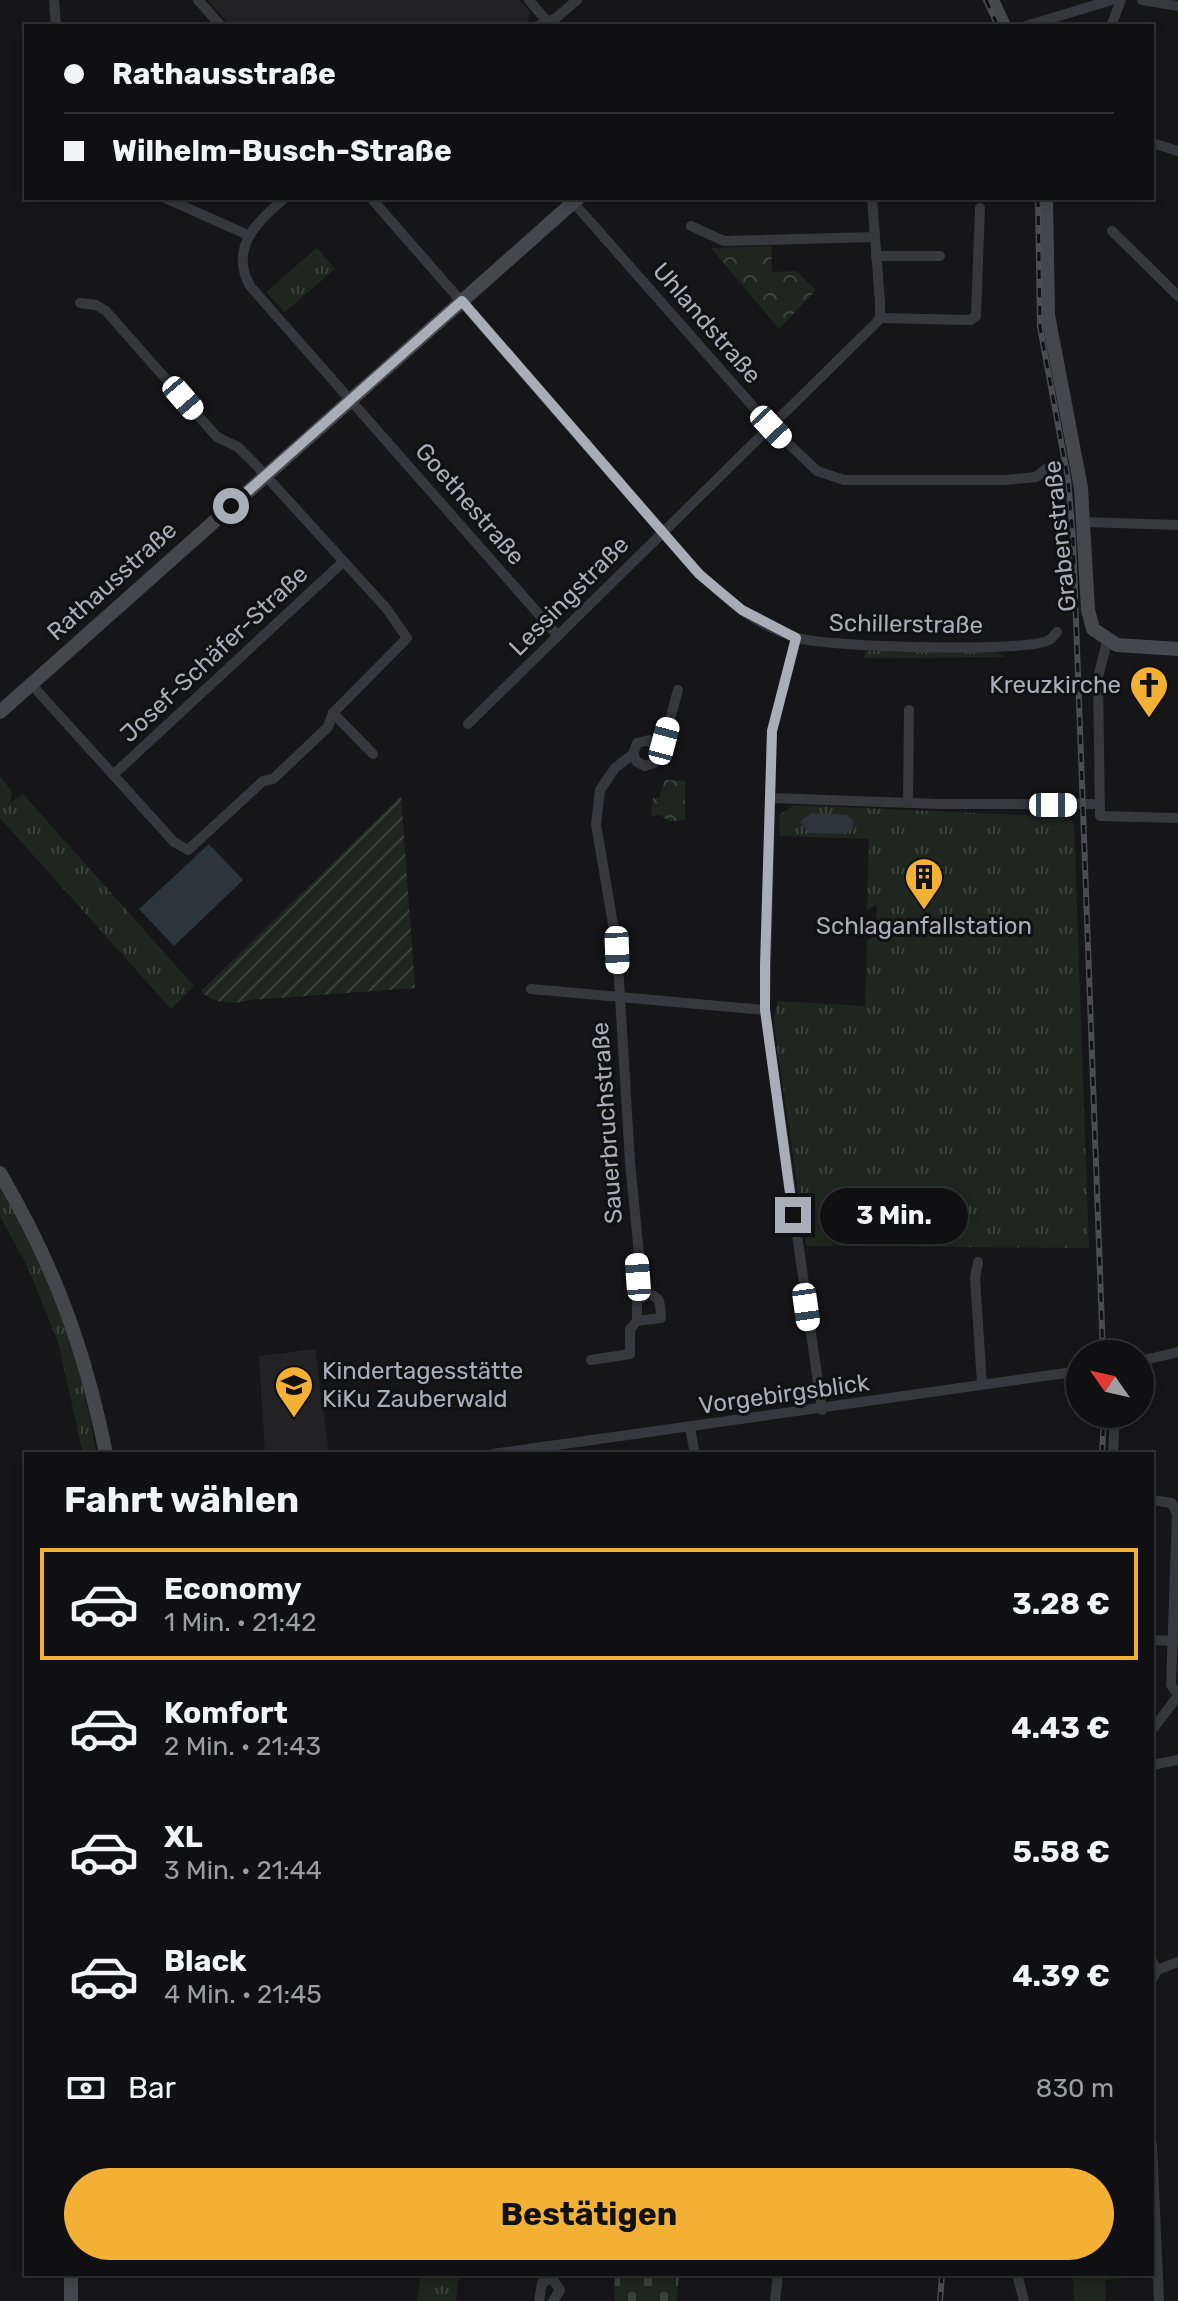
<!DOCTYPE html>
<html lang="de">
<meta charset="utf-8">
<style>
:root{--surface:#101012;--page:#19191b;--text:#f1f3f6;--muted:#9c9d9f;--line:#303032;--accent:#f2b134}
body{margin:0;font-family:Rubik,sans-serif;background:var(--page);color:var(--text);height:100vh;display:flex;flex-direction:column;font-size:30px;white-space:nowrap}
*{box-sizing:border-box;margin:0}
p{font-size:26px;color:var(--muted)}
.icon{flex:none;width:44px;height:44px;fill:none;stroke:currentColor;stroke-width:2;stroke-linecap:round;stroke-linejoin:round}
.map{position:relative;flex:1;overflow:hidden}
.sheet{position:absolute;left:24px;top:1452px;width:1130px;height:824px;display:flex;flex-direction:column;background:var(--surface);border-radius:0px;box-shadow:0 4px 12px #0003,0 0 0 2px var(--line)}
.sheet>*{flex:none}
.guide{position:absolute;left:24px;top:24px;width:1130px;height:176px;border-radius:0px;box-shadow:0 4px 12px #0003,0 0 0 2px var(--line);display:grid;align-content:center;height:176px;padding:0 40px;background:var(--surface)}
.needle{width:52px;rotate:304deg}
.tools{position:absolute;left:1066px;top:1340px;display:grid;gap:16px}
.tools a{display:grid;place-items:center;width:88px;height:88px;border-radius:50%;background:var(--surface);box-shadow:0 4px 12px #0003,0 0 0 2px var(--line);font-size:40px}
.end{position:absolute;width:36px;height:36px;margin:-18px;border:10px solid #a8adb8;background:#111;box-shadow:0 0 0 4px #111}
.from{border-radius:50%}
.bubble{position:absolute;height:56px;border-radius:28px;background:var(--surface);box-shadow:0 4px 12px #0003,0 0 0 2px var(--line);font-size:26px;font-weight:700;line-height:56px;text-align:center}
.car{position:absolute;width:24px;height:48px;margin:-24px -12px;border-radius:10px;box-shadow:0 0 6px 2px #0007;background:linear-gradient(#fff 24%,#345 0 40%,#fff 0 76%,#345 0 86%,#fff 0)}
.guide b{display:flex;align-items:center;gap:28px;height:76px;font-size:30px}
.guide b+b{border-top:2px solid var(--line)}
.guide i{width:20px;height:20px;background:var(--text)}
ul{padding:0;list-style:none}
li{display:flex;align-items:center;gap:24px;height:112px;margin:0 16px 12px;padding:0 24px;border:4px solid transparent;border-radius:0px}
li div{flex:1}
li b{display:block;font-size:30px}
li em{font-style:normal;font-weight:700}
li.on{border-color:var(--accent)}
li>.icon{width:72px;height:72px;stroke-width:1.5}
h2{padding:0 40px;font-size:36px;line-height:96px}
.pay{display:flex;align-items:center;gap:20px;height:88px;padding:0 40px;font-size:30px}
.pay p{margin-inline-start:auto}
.action{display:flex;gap:16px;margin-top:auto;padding:16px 40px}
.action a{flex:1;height:92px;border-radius:48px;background:var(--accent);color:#111;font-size:32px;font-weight:700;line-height:92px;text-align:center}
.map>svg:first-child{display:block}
</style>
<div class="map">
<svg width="1178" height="2301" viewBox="0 0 1178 2301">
<defs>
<pattern id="grass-tufts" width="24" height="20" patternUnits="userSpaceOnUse" patternTransform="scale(2)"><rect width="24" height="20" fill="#1e261f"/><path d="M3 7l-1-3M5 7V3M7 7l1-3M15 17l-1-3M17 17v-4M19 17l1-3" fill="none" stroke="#3c433d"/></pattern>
<pattern id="forest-crowns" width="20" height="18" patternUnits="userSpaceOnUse" patternTransform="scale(2)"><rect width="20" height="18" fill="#1e261f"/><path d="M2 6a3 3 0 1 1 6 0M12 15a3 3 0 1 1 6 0" fill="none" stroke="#3c433d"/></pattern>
<pattern id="cemetery-stones" width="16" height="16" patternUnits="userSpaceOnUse" patternTransform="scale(2)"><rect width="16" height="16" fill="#1e261f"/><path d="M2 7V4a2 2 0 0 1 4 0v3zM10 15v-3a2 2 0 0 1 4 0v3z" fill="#3c433d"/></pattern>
<pattern id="garden-furrows" width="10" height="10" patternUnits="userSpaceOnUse" patternTransform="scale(2)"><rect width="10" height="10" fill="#1e261f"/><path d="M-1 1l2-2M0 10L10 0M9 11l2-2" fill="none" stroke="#3c433d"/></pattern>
</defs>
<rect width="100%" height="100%" fill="#161618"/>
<g fill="#222225">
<path d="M208 0H519L530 12 528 22 518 26H230Z"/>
<path d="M315 1349 329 1454H265L259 1356Z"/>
</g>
<g fill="url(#grass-tufts)">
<path d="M317 248 335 269 285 312 266 292Z"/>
<path d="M865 651H994L1005 657 865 658Z"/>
<path d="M0 776 12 792 10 803 23 794 194 986 171 1009 0 818Z"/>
<path d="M794 805 1068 817 1074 824 1089 1248 806 1246 773 1019 778 1001 865 1006 867 941 876 933 877 904 867 910 869 839 780 836 779 815Z"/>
<path d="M0 1185 49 1278 79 1367 97 1454H83L58 1342 29 1270 0 1216Z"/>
<path d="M421 2274H459L456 2301H417Z"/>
<path d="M1073 2274H1126V2278L1105 2280 1106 2301H1074Z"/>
</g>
<g fill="url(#forest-crowns)">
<path d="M771 246 772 272 796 271 816 290 779 329 711 248Z"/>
<path d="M665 780 685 781V819L672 822 659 815 651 816 653 798H659Z"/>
</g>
<path fill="url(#cemetery-stones)" d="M615 2274H679L677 2301H614Z"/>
<path fill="url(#garden-furrows)" d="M401 796 415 988 250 1000C233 1005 213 1004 201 991Z"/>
<g fill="#2c353c">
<path d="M811 813 847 815 853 820V829L843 834 810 833 800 822Z"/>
<path d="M209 844 243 880 174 946 139 909Z"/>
</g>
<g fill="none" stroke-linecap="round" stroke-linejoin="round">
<g stroke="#37383d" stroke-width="10">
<path d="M54 0 56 26"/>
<path d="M198 0 221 26"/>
<path d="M529 0 551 26"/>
<path d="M1142 0 1178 6"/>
<path d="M537 26 556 18 577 0"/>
<path d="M1026 26 1112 0"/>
<path d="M1111 26 1121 0"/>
<path d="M1152 143 1178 151"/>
<path d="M165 198 248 235"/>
<path d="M285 198C257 221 229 248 250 286L558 636"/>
<path d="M371 198 684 557C715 591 752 625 798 638 828 647 1026 653 1049 640 1053 638 1054 635 1057 632"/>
<path d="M573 202 771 427 817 471 844 480H1005L1036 477 1046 469"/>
<path d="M691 226 724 241 875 237"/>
<path d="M1112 231 1178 296"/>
<path d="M876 256H940"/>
<path d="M880 318 970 320 976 316 980 208"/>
<path d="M1084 522 1178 525"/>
<path d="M796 638 772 731 765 1010 822 1410"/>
<path d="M1107 642 1098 677 1100 816 1178 818"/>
<path d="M31 684 174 842 188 850 263 781 273 779 328 727 333 713 407 638 386 608 255 464 238 447 217 437 106 311 96 305 80 303"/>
<path d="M333 713 373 754"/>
<path d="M468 724 875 324 880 318V302L872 198"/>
<path d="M658 748 664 741 678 690"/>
<path d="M633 754 637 762 645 766 654 763 659 753 649 740 637 743 633 754 615 768 600 790 596 824 617 948 630 1162 643 1295"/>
<path d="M113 775 343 562"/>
<path d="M770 798 939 804H1100"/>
<path d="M908 802 909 710"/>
<path d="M531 989 765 1010"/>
<path d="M978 1262 975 1278 982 1384"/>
<path d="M591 1360 630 1354V1329L637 1321V1300L648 1294C662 1297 660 1306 661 1318L637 1321"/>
<path d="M1140 1361 1178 1352"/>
<path d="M690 1428 695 1454"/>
<path d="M493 1454 1080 1371"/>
<path d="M1113 1454 1115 1414"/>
<path d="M1152 1500 1172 1503 1177 1514 1171 1685 1178 1694"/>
<path d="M1152 1640 1173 1641"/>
<path d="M1152 1730 1178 1696"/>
<path d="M1152 1765 1178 1760"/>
<path d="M1152 1961 1157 1970 1152 1980"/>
<path d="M1157 1970 1178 1962"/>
<path d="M1152 2144 1159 2301"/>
<path d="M1017 2274 1024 2301"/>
<path d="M539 2301 542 2283 552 2278 560 2290 553 2301"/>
<path d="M775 2301 778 2274"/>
</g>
<g stroke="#45474d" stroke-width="14">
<path d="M992 0 1004 26"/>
<path d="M1046 198 1048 315 1081 488 1088 610 1093 629 1117 645 1178 649"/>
<path d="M0 712 578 198"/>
<path d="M0 1173C54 1265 85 1349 106 1454"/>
<path d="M71 2274V2301"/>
</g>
<g stroke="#4a4c52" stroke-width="6">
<g id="rail">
<path d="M986 0 998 26"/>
<path d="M1038 198 1040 327 1068 479 1073 539 1103 1354"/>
<path d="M1102 1454 1104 1414"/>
<path d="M940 2301 942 2274"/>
</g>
</g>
<use href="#rail" stroke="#111113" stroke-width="3" stroke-dasharray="9" stroke-linecap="butt"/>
</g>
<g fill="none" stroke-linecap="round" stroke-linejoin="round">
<path stroke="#a8adb8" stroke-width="10" d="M231 506 462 301 699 574 742 610 796 638 772 731 765 965V1010L793 1215"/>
</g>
<defs>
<g id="church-pin" transform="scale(2)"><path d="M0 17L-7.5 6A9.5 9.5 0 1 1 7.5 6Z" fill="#f2b134" stroke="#111113"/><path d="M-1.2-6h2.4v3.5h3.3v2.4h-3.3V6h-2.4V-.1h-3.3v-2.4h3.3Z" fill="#111"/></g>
<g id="building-pin" transform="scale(2)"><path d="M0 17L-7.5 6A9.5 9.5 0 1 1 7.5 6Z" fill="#f2b134" stroke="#111113"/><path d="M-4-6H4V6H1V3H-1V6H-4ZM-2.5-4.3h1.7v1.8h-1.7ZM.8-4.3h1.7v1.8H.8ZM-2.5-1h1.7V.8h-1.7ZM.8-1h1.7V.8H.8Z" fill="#111"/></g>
<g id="school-pin" transform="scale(2)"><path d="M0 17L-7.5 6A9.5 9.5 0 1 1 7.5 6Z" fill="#f2b134" stroke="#111113"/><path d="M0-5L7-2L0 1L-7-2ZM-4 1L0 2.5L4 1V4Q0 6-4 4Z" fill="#111"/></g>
</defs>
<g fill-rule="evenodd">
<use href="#church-pin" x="1149" y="685"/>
<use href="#building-pin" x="924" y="877"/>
<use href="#school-pin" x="294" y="1385"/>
</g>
<g text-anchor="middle" stroke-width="6" stroke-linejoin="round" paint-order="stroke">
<g font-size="24" fill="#a8adb8" stroke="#111113">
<text transform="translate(707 323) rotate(49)" y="8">Uhlandstraße</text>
<text transform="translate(470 504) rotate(49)" y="8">Goethestraße</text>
<text transform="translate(1060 536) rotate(-96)" y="8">Grabenstraße</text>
<text transform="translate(112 581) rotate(-42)" y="8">Rathausstraße</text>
<text transform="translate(569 596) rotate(-45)" y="8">Lessingstraße</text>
<text transform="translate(906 624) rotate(1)" y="8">Schillerstraße</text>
<text transform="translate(214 654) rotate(-43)" y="8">Josef-Schäfer-Straße</text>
<text transform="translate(607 1123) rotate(-94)" y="8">Sauerbruchstraße</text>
<text transform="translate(784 1394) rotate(-8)" y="8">Vorgebirgsblick</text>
</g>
<g font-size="24" fill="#a8adb8" stroke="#111113" text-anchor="end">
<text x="1121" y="693">Kreuzkirche</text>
<text x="924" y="934" text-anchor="middle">Schlaganfallstation</text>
<text x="322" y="1379" text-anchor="start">Kindertagesstätte<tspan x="322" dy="28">KiKu Zauberwald</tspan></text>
</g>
</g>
</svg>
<div class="tools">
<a><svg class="needle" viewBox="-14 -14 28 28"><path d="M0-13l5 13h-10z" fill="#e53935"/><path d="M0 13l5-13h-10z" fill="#9c9d9f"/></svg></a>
</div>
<i class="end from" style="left:231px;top:506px"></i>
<i class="end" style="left:793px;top:1215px"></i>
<div class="bubble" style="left:820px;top:1188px;width:148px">3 Min.</div>
<i class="car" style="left:183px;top:398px;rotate:139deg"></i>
<i class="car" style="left:771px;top:427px;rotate:137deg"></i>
<i class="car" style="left:664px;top:741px;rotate:15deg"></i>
<i class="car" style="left:1053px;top:805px;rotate:90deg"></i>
<i class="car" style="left:617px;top:950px;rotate:178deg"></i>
<i class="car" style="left:638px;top:1277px;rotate:356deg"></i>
<i class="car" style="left:806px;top:1307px;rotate:172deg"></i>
<div class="guide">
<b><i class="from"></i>Rathausstraße</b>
<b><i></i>Wilhelm-Busch-Straße</b>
</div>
<section class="sheet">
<h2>Fahrt wählen</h2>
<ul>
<li class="on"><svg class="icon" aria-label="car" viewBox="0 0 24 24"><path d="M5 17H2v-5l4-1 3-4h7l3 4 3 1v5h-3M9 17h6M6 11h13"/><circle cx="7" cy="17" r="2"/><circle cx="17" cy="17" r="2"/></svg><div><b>Economy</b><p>1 Min. · 21:42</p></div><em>3.28 €</em></li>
<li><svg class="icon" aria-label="car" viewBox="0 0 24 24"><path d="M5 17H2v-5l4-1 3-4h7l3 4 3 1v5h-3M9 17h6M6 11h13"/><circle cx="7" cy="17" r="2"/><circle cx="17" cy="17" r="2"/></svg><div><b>Komfort</b><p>2 Min. · 21:43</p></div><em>4.43 €</em></li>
<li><svg class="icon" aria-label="car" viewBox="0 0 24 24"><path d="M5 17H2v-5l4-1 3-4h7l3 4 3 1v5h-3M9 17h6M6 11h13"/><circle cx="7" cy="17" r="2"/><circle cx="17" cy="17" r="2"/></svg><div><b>XL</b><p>3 Min. · 21:44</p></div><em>5.58 €</em></li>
<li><svg class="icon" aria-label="car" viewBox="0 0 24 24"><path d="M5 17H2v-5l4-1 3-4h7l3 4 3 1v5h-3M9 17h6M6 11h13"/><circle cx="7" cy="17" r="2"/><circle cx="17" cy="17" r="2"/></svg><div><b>Black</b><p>4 Min. · 21:45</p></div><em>4.39 €</em></li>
</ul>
<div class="pay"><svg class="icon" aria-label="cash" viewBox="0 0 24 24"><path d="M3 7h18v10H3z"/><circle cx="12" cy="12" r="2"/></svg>Bar<p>830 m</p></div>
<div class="action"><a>Bestätigen</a></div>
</section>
</div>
